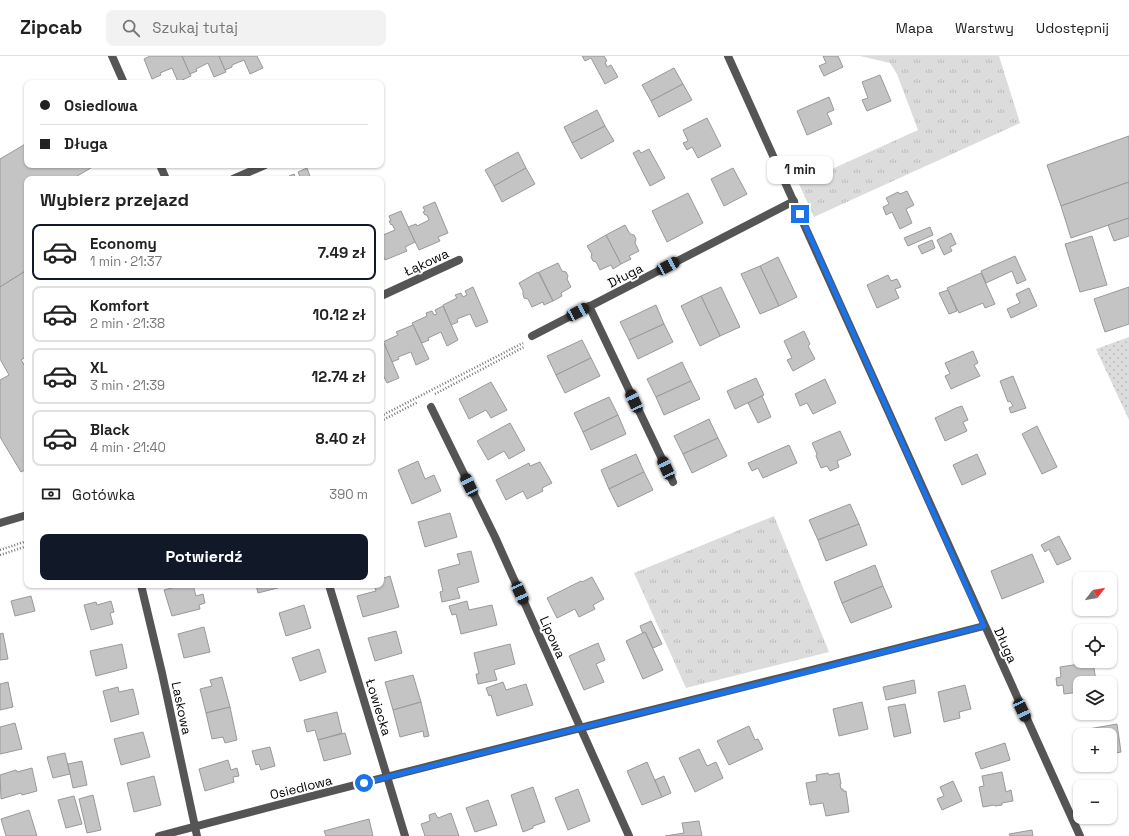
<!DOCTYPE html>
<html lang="pl">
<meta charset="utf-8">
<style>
:root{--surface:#fff;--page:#f2f2f2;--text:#222;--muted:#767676;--line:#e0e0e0;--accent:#111827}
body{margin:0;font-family:"Space Grotesk",sans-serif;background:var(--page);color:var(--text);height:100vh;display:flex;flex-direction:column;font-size:15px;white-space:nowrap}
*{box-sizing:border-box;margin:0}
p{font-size:13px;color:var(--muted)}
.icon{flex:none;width:22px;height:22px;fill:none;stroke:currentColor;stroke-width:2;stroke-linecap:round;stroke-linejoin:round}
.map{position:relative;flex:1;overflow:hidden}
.side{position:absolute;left:24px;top:120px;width:360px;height:412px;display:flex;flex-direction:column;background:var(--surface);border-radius:8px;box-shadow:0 1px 3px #0004}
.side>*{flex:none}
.top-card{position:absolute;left:24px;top:24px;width:360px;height:88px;border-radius:8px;box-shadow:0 1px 3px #0004;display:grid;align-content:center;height:88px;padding:0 16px;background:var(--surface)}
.needle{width:26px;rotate:59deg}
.tools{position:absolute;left:1073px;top:516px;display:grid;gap:8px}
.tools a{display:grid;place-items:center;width:44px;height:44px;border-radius:8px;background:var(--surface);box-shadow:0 1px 3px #0004;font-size:20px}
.end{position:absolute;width:18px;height:18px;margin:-9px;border:5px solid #1a73e8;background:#fff;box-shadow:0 0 0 2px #fff}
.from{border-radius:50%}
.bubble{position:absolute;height:28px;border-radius:8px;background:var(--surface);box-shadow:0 1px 3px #0004;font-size:13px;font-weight:700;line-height:28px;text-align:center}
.car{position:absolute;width:12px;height:24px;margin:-12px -6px;border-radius:5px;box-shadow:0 0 3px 1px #0007;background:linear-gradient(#222 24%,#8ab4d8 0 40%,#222 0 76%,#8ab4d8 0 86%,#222 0)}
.top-card b{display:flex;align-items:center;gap:14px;height:38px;font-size:15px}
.top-card b+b{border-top:1px solid var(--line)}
.top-card i{width:10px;height:10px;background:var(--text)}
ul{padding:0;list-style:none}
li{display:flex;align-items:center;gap:12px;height:56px;margin:0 8px 6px;padding:0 8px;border:2px solid var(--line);border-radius:8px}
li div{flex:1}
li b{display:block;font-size:15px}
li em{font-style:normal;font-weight:700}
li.selected{border-color:var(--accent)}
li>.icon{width:36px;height:36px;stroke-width:1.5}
h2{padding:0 16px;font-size:18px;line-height:48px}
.pay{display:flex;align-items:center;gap:10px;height:44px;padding:0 16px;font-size:15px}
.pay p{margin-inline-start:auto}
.cta{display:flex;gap:8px;margin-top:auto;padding:8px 16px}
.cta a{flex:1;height:46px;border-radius:8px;background:var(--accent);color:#fff;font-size:16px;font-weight:700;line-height:46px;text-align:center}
header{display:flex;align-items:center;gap:24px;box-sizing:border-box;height:56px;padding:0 20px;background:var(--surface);border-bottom:1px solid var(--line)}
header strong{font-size:19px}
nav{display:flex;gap:22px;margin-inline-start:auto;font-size:14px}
.search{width:280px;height:36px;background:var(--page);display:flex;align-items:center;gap:10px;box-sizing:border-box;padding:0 14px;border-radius:8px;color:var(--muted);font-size:15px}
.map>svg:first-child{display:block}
</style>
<header>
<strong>Zipcab</strong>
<div class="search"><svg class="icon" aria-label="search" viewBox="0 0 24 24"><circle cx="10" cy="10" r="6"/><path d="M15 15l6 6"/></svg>Szukaj tutaj</div>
<nav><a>Mapa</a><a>Warstwy</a><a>Udostępnij</a></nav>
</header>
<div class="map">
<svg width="1129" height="780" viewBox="0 0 1129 780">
<defs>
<pattern id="grass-tufts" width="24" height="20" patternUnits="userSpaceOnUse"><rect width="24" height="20" fill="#dcdcdc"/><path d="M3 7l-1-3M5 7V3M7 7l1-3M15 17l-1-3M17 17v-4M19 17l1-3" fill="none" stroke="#bbb"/></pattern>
<pattern id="park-dots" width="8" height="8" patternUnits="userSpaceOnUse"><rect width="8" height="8" fill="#dcdcdc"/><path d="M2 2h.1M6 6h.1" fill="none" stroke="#bbb" stroke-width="1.8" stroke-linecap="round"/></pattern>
</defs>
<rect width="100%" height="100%" fill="#fff"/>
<g fill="url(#grass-tufts)">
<path d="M860 0H999L1020 67 814 161 799 128 918 74 897 18 890 7Z"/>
<path d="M774 460 829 596 686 632 634 517Z"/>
</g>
<path fill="url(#park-dots)" d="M1129 281V364L1096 293Z"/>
<g fill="#c4c4c4" stroke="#999">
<path d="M150 0H182L191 20 178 26 172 12 160 17 161 19 152 23 144 3Z"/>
<path d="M182 0H219L226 16 214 21 208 7 196 13 197 15 190 18Z"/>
<path d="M219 0H257L263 12 250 18 244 4 232 9V11L225 14Z"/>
<path d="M582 0H604L607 5 605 6 607 11 611 9 618 21 605 28 591 2 585 5Z"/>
<path d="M823 0H838L843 11 824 20 819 10 826 7Z"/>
<path d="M674 12 683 28 651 45 642 29Z"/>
<path d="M880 19 891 45 867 55 862 44 868 42 862 26Z"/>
<path d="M683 28 692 44 659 61 651 45Z"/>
<path d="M829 41 834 54 827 57 832 68 807 79 797 55Z"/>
<path d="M597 54 605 70 572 87 564 71Z"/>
<path d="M707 62 721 90 698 102 692 91 687 94 683 87 688 85 683 74Z"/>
<path d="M605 70 614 85 581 103 572 87Z"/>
<path d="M1129 80V126L1061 150 1047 109Z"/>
<path d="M27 87V109H96L72 123H27V214L0 231V103Z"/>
<path d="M649 93 665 122 650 130 633 97 639 94 641 97Z"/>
<path d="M518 96 526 112 494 130 485 114Z"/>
<path d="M307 112 311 123H291L289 120 294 118 296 123 300 121 298 116Z"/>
<path d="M526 112 535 128 502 146 494 130Z"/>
<path d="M733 112 747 138 724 150 711 123Z"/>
<path d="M1129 126V162L1071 182 1061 150Z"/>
<path d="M907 135 914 149 906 153 912 167 900 173 892 156 886 159 883 151 889 148 886 142 898 136 900 138Z"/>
<path d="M688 137 703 167 667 186 652 155Z"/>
<path d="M435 146 448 177 438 181 440 185 419 194 408 171 416 168 417 170 429 164 427 159H425L423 156 425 155 423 151Z"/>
<path d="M401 155 415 186 405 191 407 195 385 204 381 194V178L383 177V179L395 174 392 168 391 169 389 165H391L389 160Z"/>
<path d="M1129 162V180L1114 185 1108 169Z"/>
<path d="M625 169 630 178 634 179 636 183 635 187 639 195 629 200 631 203 621 208 606 179Z"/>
<path d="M930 171 933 179 908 190 904 182Z"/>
<path d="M951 177 956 188 950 191 952 195 944 199 937 184Z"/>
<path d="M606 179 621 208 613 213 611 209 600 214 596 206 593 205 591 201 592 198 587 190Z"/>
<path d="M1092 180 1107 229 1080 236 1065 188Z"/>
<path d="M932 184 935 192 922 198 918 190Z"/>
<path d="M1015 200 1026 224 1017 228 1012 215 986 227 981 215Z"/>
<path d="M778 201 797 241 779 250 760 210Z"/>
<path d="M558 207 562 215 566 216 568 220 567 223 571 231 561 237 562 240 553 245 539 216Z"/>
<path d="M760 210 779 250 760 258 741 218Z"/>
<path d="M27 214V300L21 304 27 313V413L21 416 0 381V324L9 319 0 303V231Z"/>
<path d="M538 216 553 245 544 249 543 246 532 251 528 243 524 242 523 238V235L519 227Z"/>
<path d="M981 217 995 248 985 252 983 247 959 257 947 232Z"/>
<path d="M888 219 891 225 897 223 901 231 895 233 899 242 877 252 867 229Z"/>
<path d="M473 231 488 266 476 271 470 258 457 263 458 266 451 269 443 249 457 242 455 239 461 237 463 241 467 239 465 235Z"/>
<path d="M721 231 740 271 720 280 701 240Z"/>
<path d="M1129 231V268L1105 276 1094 243Z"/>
<path d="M1029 232 1037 250 1011 262 1007 253 1020 247 1016 238Z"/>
<path d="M948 234 957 255 949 258 939 237Z"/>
<path d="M701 240 720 280 700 290 681 250Z"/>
<path d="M656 249 664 268 629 284 620 266Z"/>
<path d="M443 250 458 284 447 290 441 276 428 282 429 284 422 287 412 267 427 260 426 257 432 255 434 259 437 258 435 254Z"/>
<path d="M664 268 673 286 638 303 629 284Z"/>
<path d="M413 269 429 303 416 309 411 296 398 301 399 303 392 306 383 286 398 279 396 276Z"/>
<path d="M804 275 810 288 808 290 815 303 793 315 787 304 792 302 784 285Z"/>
<path d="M582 284 591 302 556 319 547 300Z"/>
<path d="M384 287 399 322 387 327 381 315V288Z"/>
<path d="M973 295 978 307 974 309 980 320 951 333 945 320 950 318 945 307Z"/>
<path d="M591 302 600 320 565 337 556 319Z"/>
<path d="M682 306 691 325 656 341 647 323Z"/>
<path d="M1013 320 1026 352 1011 357 1009 352 1013 350 1010 345 1008 346 1000 325Z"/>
<path d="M756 322 764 339 735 353 727 335Z"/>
<path d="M825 323 836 347 813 358 807 347 800 350 795 338Z"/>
<path d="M691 325 700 343 664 359 656 341Z"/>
<path d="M491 326 507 354 491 362 486 354 469 363 459 343Z"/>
<path d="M762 340 771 361 758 367 748 347Z"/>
<path d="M609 341 618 359 583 376 574 357Z"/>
<path d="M962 350 968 364 963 366 967 375 945 385 935 362 956 352Z"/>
<path d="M618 359 626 378 591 394 583 376Z"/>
<path d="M709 363 718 382 683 398 674 380Z"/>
<path d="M510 367 525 394 509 403 504 395 488 404 477 385Z"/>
<path d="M1037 370 1057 411 1042 418 1022 378Z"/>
<path d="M840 375 851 399 837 405 839 411 830 415 827 410 821 412 816 400 817 398 812 387Z"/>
<path d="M718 382 727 400 692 417 683 398Z"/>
<path d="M789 389 797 407 763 422 758 412 752 415 748 407Z"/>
<path d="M636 398 644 416 609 433 601 414Z"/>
<path d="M977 398 986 418 962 429 953 409Z"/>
<path d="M418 405 425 423 434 419 441 435 412 448 398 414Z"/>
<path d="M540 406 552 427 542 432 543 435 527 443 523 435 506 444 496 424 529 407 530 410Z"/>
<path d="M644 416 653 434 618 451 609 433Z"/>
<path d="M850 448 859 468 818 484 809 464Z"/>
<path d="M450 457 457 481 425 491 418 466Z"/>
<path d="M859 468 867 489 826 505 818 484Z"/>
<path d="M1059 480 1071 503 1057 509 1049 493 1045 496 1041 489Z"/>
<path d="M471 495 479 526 457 532 460 542 442 546 440 536 443 535 438 514 460 508 457 498Z"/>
<path d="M1032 498 1044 526 1002 543 991 515Z"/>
<path d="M875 509 883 530 842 547 834 526Z"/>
<path d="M390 520 399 551 363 561 357 540 376 535 374 529H381V523Z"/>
<path d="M592 521 604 543 593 549 595 553 579 561 575 553 557 562 547 542 581 525 582 526Z"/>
<path d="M183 529H193L196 540 203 538 205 547 199 549 200 553 172 560 164 534Z"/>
<path d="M256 529H289L258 537Z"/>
<path d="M883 530 892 551 851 567 842 547Z"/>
<path d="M31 540 35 555 15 560 11 545Z"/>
<path d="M111 545 114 556 110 557 113 568 91 574 84 549 96 546 97 549Z"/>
<path d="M467 545 469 554 492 549 497 569 461 578 456 558 452 559 449 550Z"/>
<path d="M304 549 311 572 286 580 279 557Z"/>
<path d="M651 565 662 588 653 592 645 576 643 578 640 570Z"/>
<path d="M204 571 210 596 184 602 178 578Z"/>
<path d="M396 575 402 597 375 605 368 582Z"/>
<path d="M645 576 663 614 643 623 626 585Z"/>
<path d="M3 577 8 603 0 604V578Z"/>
<path d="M598 587 605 604 596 608 604 626 584 634 569 600Z"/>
<path d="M122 588 127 612 96 620 90 595Z"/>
<path d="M510 588 515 608 494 614 497 624 478 628 476 618H479L474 597Z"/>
<path d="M319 593 326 616 300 625 292 602Z"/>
<path d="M1093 606 1096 625 1088 627H1080V636L1064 638 1063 629 1057 630 1056 622 1061 621 1060 611Z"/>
<path d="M413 619 421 646 393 654 385 626Z"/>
<path d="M222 621 230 651 206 657 200 633 212 630 210 624Z"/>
<path d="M914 624 916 637 886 644 883 631Z"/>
<path d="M8 626 13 651 0 654V628Z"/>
<path d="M503 626 506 634 526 628 533 649 497 660 491 639 489 640 486 632Z"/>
<path d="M965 629 971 653 959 656 960 662 944 666 938 636Z"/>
<path d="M118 631 119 636 133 633 139 658 111 666 103 635Z"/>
<path d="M421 646 429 680 424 681 423 675 400 681 393 654Z"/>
<path d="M862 646 868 673 839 680 833 653Z"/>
<path d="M905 648 911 677 894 681 888 651Z"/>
<path d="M230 651 237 684 225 687 223 681 212 683 206 657Z"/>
<path d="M337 656 342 677 318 684 315 674 307 676 304 664Z"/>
<path d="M15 667 22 693 0 698V671Z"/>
<path d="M1117 668 1121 696 1110 698V679H1080V690L1077 675Z"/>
<path d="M749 670 755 684 758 683 763 693 729 709 717 685Z"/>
<path d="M143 676 150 701 121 709 114 683Z"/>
<path d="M345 677 351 698 324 705 318 684Z"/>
<path d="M1005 687 1010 704 981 713 975 697Z"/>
<path d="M270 691 275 710 261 714 259 708 256 709 252 695Z"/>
<path d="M699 693 707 710 716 706 723 722 695 736 679 702Z"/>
<path d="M65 697 70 718 53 722 47 701Z"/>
<path d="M228 704 231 714 237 712 239 720 233 721 234 726 205 735 199 713Z"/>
<path d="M82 705 87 729 73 732 68 708Z"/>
<path d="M647 706 662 741 642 749 627 715Z"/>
<path d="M32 712 37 735 22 739 21 737 1 743 0 719 16 714 17 716Z"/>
<path d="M1002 716 1006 736 1011 734 1013 745 1002 747V749L995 750 994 749 983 751 979 731 984 730 982 720Z"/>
<path d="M828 717 829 719 839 717 841 728H840L841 733H843V735H846L849 756 826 760 823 747 810 749 806 727 817 725 816 719Z"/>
<path d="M154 720 161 749 134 756 127 727Z"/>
<path d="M664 720 671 737 662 741 655 724Z"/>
<path d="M953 725 962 745 942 754 937 743 944 740 940 731Z"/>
<path d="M533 731 545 766 533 770V772L523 776 511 739Z"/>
<path d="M578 733 590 765 568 774 555 742Z"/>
<path d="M93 739 101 774 87 777 79 743Z"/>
<path d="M74 740 82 768 66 772 58 744Z"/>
<path d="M488 744 497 769 475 776 466 752Z"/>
<path d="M29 754 37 780H6L1 763Z"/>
<path d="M435 757 438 762 451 757 459 780H425L421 768 430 765 429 759Z"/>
<path d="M369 763 373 780H326L324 775Z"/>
<path d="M699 765 702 780H665L684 777 682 767Z"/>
<path d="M1032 774 1033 780H1010L1009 778Z"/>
</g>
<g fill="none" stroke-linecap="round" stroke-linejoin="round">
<g stroke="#777" stroke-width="2.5" stroke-dasharray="1 2" stroke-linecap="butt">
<path d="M435 338 524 291"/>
<path d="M381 360 523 287"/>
<path d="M381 365 418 346"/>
<path d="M0 494 27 485"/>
<path d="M0 499 27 490"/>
</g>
<path stroke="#555" stroke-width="8" d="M0 467 27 459"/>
<g stroke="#555" stroke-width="8">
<path d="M112 0 124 27"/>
<path d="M728 0C846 259 962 520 1080 780"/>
<path d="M160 109 166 123"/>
<path d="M233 123 265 109"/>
<path d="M381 240 459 204"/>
<path d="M589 250 673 426"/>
<path d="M532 280 794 145"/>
<path d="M431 351 495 481 629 780"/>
<path d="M141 529 162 617 197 780"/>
<path d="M329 529 405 780"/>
<path d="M159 780C433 707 709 641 984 570"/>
</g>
</g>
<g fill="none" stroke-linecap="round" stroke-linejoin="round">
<path stroke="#1a73e8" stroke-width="5" d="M364 727 580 672 803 617 984 570 800 158"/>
</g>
<g text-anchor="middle" stroke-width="4" stroke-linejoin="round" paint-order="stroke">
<g font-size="13" fill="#000" stroke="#fff">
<text transform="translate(426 206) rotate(-25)" y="5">Łąkowa</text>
<text transform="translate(625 219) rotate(-27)" y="5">Długa</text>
<text transform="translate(553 581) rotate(66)" y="5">Lipowa</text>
<text transform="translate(1006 589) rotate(66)" y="5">Długa</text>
<text transform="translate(379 651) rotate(73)" y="5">Łowiecka</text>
<text transform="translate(182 652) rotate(78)" y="5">Laskowa</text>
<text transform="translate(301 731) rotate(-14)" y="5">Osiedlowa</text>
</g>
</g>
</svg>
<div class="tools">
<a><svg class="needle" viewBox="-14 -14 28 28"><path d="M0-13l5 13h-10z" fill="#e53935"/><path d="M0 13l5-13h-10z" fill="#767676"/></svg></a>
<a><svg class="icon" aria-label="locate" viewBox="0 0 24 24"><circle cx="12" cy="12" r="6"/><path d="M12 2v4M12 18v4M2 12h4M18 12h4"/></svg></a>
<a><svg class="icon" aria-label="layers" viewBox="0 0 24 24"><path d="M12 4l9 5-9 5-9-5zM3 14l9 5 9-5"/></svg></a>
<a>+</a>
<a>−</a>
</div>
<i class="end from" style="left:364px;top:727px"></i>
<i class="end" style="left:800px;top:158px"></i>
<div class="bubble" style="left:767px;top:100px;width:66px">1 min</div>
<i class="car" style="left:668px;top:210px;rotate:62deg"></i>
<i class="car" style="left:578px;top:256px;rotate:62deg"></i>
<i class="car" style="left:634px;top:345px;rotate:335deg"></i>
<i class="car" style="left:666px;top:412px;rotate:335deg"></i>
<i class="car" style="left:469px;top:429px;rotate:334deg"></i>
<i class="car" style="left:520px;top:537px;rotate:156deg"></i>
<i class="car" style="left:1022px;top:654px;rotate:155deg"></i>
<div class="top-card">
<b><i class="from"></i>Osiedlowa</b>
<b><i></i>Długa</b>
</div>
<section class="side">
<h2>Wybierz przejazd</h2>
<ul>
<li class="selected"><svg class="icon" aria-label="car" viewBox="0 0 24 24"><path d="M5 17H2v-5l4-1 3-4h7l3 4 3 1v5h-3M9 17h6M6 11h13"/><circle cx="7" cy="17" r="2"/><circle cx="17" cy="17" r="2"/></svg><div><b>Economy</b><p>1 min · 21:37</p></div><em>7.49 zł</em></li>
<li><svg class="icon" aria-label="car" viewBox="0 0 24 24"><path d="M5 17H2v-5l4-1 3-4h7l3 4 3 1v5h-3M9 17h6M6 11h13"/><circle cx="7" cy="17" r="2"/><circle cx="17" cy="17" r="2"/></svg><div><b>Komfort</b><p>2 min · 21:38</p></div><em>10.12 zł</em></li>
<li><svg class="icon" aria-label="car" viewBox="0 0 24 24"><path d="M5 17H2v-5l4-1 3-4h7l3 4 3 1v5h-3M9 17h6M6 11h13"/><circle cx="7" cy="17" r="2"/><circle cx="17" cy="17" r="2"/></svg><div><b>XL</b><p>3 min · 21:39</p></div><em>12.74 zł</em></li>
<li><svg class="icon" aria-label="car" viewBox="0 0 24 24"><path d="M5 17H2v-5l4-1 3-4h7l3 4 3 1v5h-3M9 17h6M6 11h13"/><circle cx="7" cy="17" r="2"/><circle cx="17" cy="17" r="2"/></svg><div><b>Black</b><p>4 min · 21:40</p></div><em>8.40 zł</em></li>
</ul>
<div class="pay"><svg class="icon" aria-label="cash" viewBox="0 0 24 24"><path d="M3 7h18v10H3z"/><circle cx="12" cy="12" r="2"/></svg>Gotówka<p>390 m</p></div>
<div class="cta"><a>Potwierdź</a></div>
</section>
</div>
